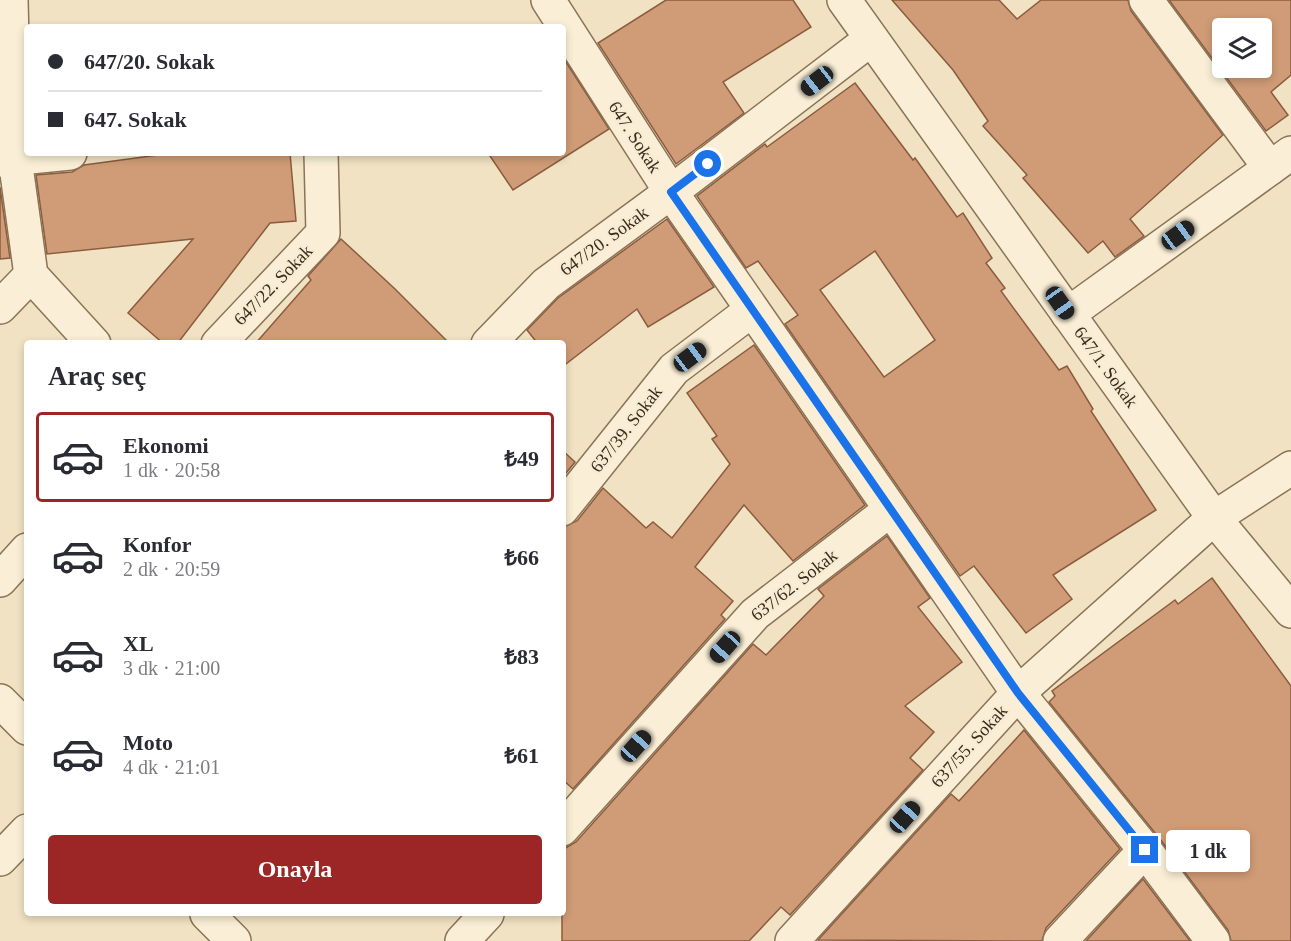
<!DOCTYPE html>
<html lang="tr">
<meta charset="utf-8">
<style>
:root{--surface:#fff;--page:#f7f7f7;--text:#2b2b33;--muted:#7c7c81;--line:#e1e1e2;--accent:#9c2626}
body{margin:0;font-family:"Times New Roman",serif;background:var(--page);color:var(--text);height:100vh;display:flex;flex-direction:column;font-size:22px;white-space:nowrap}
*{box-sizing:border-box;margin:0}
p{font-size:20px;color:var(--muted)}
.icon{flex:none;width:33px;height:33px;fill:none;stroke:currentColor;stroke-width:2;stroke-linecap:round;stroke-linejoin:round}
.map{position:relative;flex:1;overflow:hidden}
.side{position:absolute;left:24px;top:340px;width:542px;height:576px;display:flex;flex-direction:column;background:var(--surface);border-radius:6px;box-shadow:0 3px 9px #0003}
.side>*{flex:none}
.banner{position:absolute;left:24px;top:24px;width:542px;height:132px;border-radius:6px;box-shadow:0 3px 9px #0003;display:grid;align-content:center;height:132px;padding:0 24px;background:var(--surface)}
.fabs{position:absolute;left:1212px;top:18px;display:grid;gap:12px}
.fabs a{display:grid;place-items:center;width:60px;height:60px;border-radius:6px;background:var(--surface);box-shadow:0 3px 9px #0003;font-size:30px}
.end{position:absolute;width:27px;height:27px;margin:-14px;border:8px solid #1a73e8;background:#fff;box-shadow:0 0 0 3px #fff}
.from{border-radius:50%}
.bubble{position:absolute;height:42px;border-radius:6px;background:var(--surface);box-shadow:0 3px 9px #0003;font-size:20px;font-weight:800;line-height:42px;text-align:center}
.car{position:absolute;width:18px;height:36px;margin:-18px -9px;border-radius:8px;box-shadow:0 0 4px 2px #0007;background:linear-gradient(#222 24%,#8ab4d8 0 40%,#222 0 76%,#8ab4d8 0 86%,#222 0)}
.banner b{display:flex;align-items:center;gap:21px;height:57px;font-size:22px}
.banner b+b{border-top:2px solid var(--line)}
.banner i{width:15px;height:15px;background:var(--text)}
ul{padding:0;list-style:none}
li{display:flex;align-items:center;gap:18px;height:90px;margin:0 12px 9px;padding:0 12px;border:3px solid transparent;border-radius:6px}
li div{flex:1}
li b{display:block;font-size:22px}
li em{font-style:normal;font-weight:800}
li.active{border-color:var(--accent)}
li>.icon{width:54px;height:54px;stroke-width:1.5}
h2{padding:0 24px;font-size:27px;line-height:72px}
.action{display:flex;gap:12px;margin-top:auto;padding:12px 24px}
.action a{flex:1;height:69px;border-radius:6px;background:var(--accent);color:#fff;font-size:24px;font-weight:800;line-height:69px;text-align:center}
.map>svg:first-child{display:block}
</style>
<div class="map">
<svg width="1291" height="941" viewBox="0 0 1291 941">
<rect width="100%" height="100%" fill="#f0e2c2"/>
<g fill="#d09c77" stroke="#8b5c3d" stroke-width="1.5" fill-rule="evenodd">
<path d="M666 0H793L811 27 723 82 744 113 676 164 598 43Z"/>
<path d="M892 0H999L1017 19 1041 0H1128L1131 11 1223 135 1130 219 1144 236 1115 257 1103 241 1088 253 1023 178 1027 175 983 126 988 121 953 70Z"/>
<path d="M1169 0H1291V75L1271 92 1288 115 1266 131ZM1222 28H1262V68H1222Z"/>
<path d="M566 62 609 129 513 190 488 153H562V64Z"/>
<path d="M855 83 913 160 915 158 957 217 963 213 992 258 986 263 1005 288 1001 291 1059 370 1067 366 1093 409 1091 411 1156 510 1053 575 1072 599 1026 633 974 566 960 576 785 324 798 315 758 261 746 268 697 196 765 144 767 147ZM875 251 935 340 884 377 820 290Z"/>
<path d="M173 153H290L296 221 270 223 177 344H164L128 313 193 239 47 254 36 175 72 172 84 165Z"/>
<path d="M0 187 10 258 0 259Z"/>
<path d="M667 219 714 287 648 327 637 309 562 367V344H538L527 330 558 298Z"/>
<path d="M341 239 394 288 450 344H255L311 280 308 276Z"/>
<path d="M754 345 865 505 793 561 744 505 695 567 733 601 721 615 725 619 573 789 562 779V527L577 521 603 488 646 528 653 522 672 538 730 464 712 439 717 436 687 393Z"/>
<path d="M562 450 575 462 562 478Z"/>
<path d="M887 536 930 598 918 607 962 662 905 706 934 732 910 758 923 770 790 915 781 907 749 941H562V850L576 842 753 644 766 655 824 596 818 589Z"/>
<path d="M1212 578 1291 686V941H1231L1228 930 1160 839 1049 702 1055 696 1052 691 1175 600 1178 604Z"/>
<path d="M1024 730 1120 849 1046 928 1042 941 818 940 951 794 959 801Z"/>
<path d="M1143 879 1190 941H1086Z"/>
</g>
<g fill="none" stroke-linecap="round" stroke-linejoin="round">
<g stroke="#8b7358" stroke-width="36">
<g id="minor">
<path d="M11 0 15 159 31 275 94 344"/>
<path d="M548 0 671 192 1018 693 1145 850 1213 941"/>
<path d="M844 0 1214 518 1291 611"/>
<path d="M1146 0 1270 168"/>
<path d="M0 160 70 153"/>
<path d="M0 307 31 275"/>
<path d="M1068 314 1291 153"/>
<path d="M218 344 323 233 321 153"/>
<path d="M488 344 546 284 671 192 871 39"/>
<path d="M562 509 674 369 752 310"/>
<path d="M0 580 27 550"/>
<path d="M0 701 27 728"/>
<path d="M562 829 755 614 890 510"/>
<path d="M0 859 27 831"/>
<path d="M207 914 234 941"/>
<path d="M462 941 487 914"/>
<path d="M792 941 1018 693 1214 518 1291 468"/>
<path d="M1060 941 1145 850"/>
</g>
</g>
<use href="#minor" stroke="#faefd6" stroke-width="33"/>
</g>
<g fill="none" stroke-linecap="round" stroke-linejoin="round">
<path stroke="#1a73e8" stroke-width="8" d="M708 164 671 192 1018 693 1145 850"/>
</g>
<g text-anchor="middle" stroke-width="4.5" stroke-linejoin="round" paint-order="stroke">
<g font-size="18" fill="#3a2b1d" stroke="#f7ecd2">
<text transform="translate(635 137) rotate(57)" y="6">647. Sokak</text>
<text transform="translate(604 241) rotate(-36)" y="6">647/20. Sokak</text>
<text transform="translate(273 285) rotate(-46)" y="6">647/22. Sokak</text>
<text transform="translate(1106 367) rotate(54)" y="6">647/1. Sokak</text>
<text transform="translate(626 429) rotate(-52)" y="6">637/39. Sokak</text>
<text transform="translate(794 585) rotate(-38)" y="6">637/62. Sokak</text>
<text transform="translate(969 746) rotate(-48)" y="6">637/55. Sokak</text>
</g>
</g>
</svg>
<div class="fabs">
<a><svg class="icon" aria-label="layers" viewBox="0 0 24 24"><path d="M12 4l9 5-9 5-9-5zM3 14l9 5 9-5"/></svg></a>
</div>
<i class="end from" style="left:708px;top:164px"></i>
<i class="end" style="left:1145px;top:850px"></i>
<div class="bubble" style="left:1166px;top:830px;width:84px">1 dk</div>
<i class="car" style="left:817px;top:81px;rotate:232deg"></i>
<i class="car" style="left:1178px;top:235px;rotate:54deg"></i>
<i class="car" style="left:1060px;top:303px;rotate:145deg"></i>
<i class="car" style="left:690px;top:357px;rotate:53deg"></i>
<i class="car" style="left:725px;top:647px;rotate:222deg"></i>
<i class="car" style="left:636px;top:746px;rotate:42deg"></i>
<i class="car" style="left:905px;top:817px;rotate:42deg"></i>
<div class="banner">
<b><i class="from"></i>647/20. Sokak</b>
<b><i></i>647. Sokak</b>
</div>
<section class="side">
<h2>Araç seç</h2>
<ul>
<li class="active"><svg class="icon" aria-label="car" viewBox="0 0 24 24"><path d="M5 17H2v-5l4-1 3-4h7l3 4 3 1v5h-3M9 17h6M6 11h13"/><circle cx="7" cy="17" r="2"/><circle cx="17" cy="17" r="2"/></svg><div><b>Ekonomi</b><p>1 dk · 20:58</p></div><em>₺49</em></li>
<li><svg class="icon" aria-label="car" viewBox="0 0 24 24"><path d="M5 17H2v-5l4-1 3-4h7l3 4 3 1v5h-3M9 17h6M6 11h13"/><circle cx="7" cy="17" r="2"/><circle cx="17" cy="17" r="2"/></svg><div><b>Konfor</b><p>2 dk · 20:59</p></div><em>₺66</em></li>
<li><svg class="icon" aria-label="car" viewBox="0 0 24 24"><path d="M5 17H2v-5l4-1 3-4h7l3 4 3 1v5h-3M9 17h6M6 11h13"/><circle cx="7" cy="17" r="2"/><circle cx="17" cy="17" r="2"/></svg><div><b>XL</b><p>3 dk · 21:00</p></div><em>₺83</em></li>
<li><svg class="icon" aria-label="car" viewBox="0 0 24 24"><path d="M5 17H2v-5l4-1 3-4h7l3 4 3 1v5h-3M9 17h6M6 11h13"/><circle cx="7" cy="17" r="2"/><circle cx="17" cy="17" r="2"/></svg><div><b>Moto</b><p>4 dk · 21:01</p></div><em>₺61</em></li>
</ul>
<div class="action"><a>Onayla</a></div>
</section>
</div>
